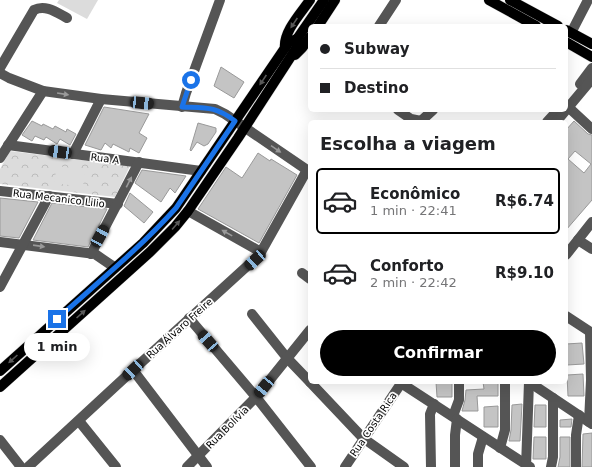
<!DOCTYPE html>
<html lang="pt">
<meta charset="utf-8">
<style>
:root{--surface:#fff;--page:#f6f6f6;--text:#202124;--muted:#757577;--line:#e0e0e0;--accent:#000}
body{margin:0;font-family:"DejaVu Sans",sans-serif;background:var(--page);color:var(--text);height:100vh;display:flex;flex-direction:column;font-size:15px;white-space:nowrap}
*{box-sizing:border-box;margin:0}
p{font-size:13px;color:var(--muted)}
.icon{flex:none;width:22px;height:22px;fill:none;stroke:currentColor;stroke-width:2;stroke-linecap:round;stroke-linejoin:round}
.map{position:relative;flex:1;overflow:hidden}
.panel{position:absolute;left:308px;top:120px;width:260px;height:264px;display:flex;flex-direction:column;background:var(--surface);border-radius:6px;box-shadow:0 4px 16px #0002}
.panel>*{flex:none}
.guide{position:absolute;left:308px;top:24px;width:260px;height:88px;border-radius:6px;box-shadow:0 4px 16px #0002;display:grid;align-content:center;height:88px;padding:0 12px;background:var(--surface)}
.end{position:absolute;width:18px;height:18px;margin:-9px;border:5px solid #1a73e8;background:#fff;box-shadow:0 0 0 2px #fff}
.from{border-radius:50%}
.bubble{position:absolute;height:28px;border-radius:14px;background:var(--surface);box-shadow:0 4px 16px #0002;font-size:13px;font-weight:700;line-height:28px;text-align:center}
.car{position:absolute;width:12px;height:24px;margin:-12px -6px;border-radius:5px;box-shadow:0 0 3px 1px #0007;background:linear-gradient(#222 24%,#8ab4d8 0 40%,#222 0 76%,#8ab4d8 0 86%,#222 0)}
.guide b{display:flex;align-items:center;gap:14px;height:38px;font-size:15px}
.guide b+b{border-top:1px solid var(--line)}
.guide i{width:10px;height:10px;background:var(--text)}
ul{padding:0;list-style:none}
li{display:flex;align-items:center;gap:12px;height:66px;margin:0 8px 6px;padding:0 4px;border:2px solid transparent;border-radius:6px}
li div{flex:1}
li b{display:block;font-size:15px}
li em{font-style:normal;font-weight:700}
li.active{border-color:var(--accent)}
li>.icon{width:36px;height:36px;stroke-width:1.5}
h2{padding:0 12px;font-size:18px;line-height:48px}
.cta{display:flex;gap:8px;margin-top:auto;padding:8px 12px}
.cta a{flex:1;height:46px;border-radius:24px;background:var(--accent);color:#fff;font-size:16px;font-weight:700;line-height:46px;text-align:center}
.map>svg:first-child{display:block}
</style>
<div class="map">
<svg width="592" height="467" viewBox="0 0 592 467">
<defs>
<pattern id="park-crowns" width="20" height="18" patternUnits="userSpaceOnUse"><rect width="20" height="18" fill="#dcdcdc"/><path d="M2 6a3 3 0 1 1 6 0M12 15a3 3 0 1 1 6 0" fill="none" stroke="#bbb"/></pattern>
</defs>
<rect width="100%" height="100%" fill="#fff"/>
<path fill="url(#park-crowns)" d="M10 151 130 166 115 197 0 184V169Z"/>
<g fill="#dcdcdc">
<path d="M59 0H98L87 19 57 3Z"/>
<path d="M57 166 85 170 83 187 54 183Z"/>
</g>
<g fill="#c4c4c4" stroke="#999" fill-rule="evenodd">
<path d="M221 67 244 82 234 98 214 86Z"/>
<path d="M104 107 149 114 139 133 147 138 139 153 130 148 129 152 113 144 111 148 105 143 101 150 85 145Z"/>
<path d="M32 121 42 126 43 124 53 129 55 126 66 132 67 129 76 134 70 145 60 139 57 144 46 137 44 140 35 136 32 141 22 135Z"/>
<path d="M574 121 588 134 592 135V200L566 230V130ZM575 151 591 164 584 173 568 159Z"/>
<path d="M198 123 216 128V132L208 144 204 146 197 142 191 151 190 150Z"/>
<path d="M258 153 270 161 271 159 297 175 259 243 198 209 226 167 242 178Z"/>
<path d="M142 170 186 176 175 193 170 188 161 202 135 183Z"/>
<path d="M130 193 153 212 144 223 124 206Z"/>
<path d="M0 198 38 202 19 238 0 236Z"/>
<path d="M52 203 107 209 88 247 33 240Z"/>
<path d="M582 343 584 364 567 365 566 344Z"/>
<path d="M583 374 584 396H568L567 375Z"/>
<path d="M436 382H452V397H437Z"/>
<path d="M483 382H498V396H477L478 411H462L465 400 466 390 484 389Z"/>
<path d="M522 404 520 441H509L511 430 512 405Z"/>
<path d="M535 405H546V427H534Z"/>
<path d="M498 406V427H484V407Z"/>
<path d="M572 419 571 427H560V420Z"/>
<path d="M592 433V467H582L583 434Z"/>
<path d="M534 437H546V459H533Z"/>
<path d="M560 437H570V467H558L560 457Z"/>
</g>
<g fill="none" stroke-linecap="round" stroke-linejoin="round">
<g stroke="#dbdbdb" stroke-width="11">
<g id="major">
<path d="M489 0 536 26"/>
<path d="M510 0 558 26"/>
<path d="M318 26 335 0"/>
<path d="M566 30 592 44"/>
<path d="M297 39 324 0"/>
<path d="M566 42 592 57"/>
<path d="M285 48C283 32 301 13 310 0"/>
<path d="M295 55 302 48 310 37"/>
<path d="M0 371 143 243 176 208 289 42 297 39"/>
<path d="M0 387 150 252 175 227 188 211 238 138 297 47V39"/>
</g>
</g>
<g stroke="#555" stroke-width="10">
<path d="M379 26 396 0"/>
<path d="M571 33 588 0"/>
<path d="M0 68 34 10C45 4 56 12 67 18"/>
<path d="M0 73 9 78 43 91 101 99 215 109 225 114 310 172"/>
<path d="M580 84 592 68"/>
<path d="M566 105 592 129"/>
<path d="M182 107 186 93 220 0"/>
<path d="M398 110 411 119 421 121 433 110"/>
<path d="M547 122 558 110"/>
<path d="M556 122 592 79"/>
<path d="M8 145 201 171"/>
<path d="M73 154 101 99"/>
<path d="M0 158 43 91"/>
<path d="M0 191 118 204"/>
<path d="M188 211 261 252"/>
<path d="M578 240 592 249"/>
<path d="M0 242 95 254 114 267"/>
<path d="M91 254 139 162"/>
<path d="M566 255 592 222"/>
<path d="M302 273 310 279"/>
<path d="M0 287 49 196"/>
<path d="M252 314 287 358 310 382"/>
<path d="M566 316 592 333"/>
<path d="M189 318 256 397 311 467"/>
<path d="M133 370 207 467"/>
<path d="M310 382 363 438 404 467"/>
<path d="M529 382 592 424"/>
<path d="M401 383 530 467"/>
<path d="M453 416 459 400V382"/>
<path d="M79 421 116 467"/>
<path d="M589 422 591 380 590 332"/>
<path d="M0 440 21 467"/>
<path d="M500 448 505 430V382"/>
<path d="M28 467 133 370 255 259 261 252 307 170"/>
<path d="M187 467 256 397 310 330"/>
<path d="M345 467 402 382"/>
<path d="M431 467 430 414 434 404"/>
<path d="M455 467V435L457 419"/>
<path d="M478 467V454L483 437"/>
<path d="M526 467 529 382"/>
<path d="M551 467 553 457V398"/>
<path d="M576 467V435L579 415"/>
</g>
<use href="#major" stroke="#000" stroke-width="10"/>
</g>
<defs><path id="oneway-solid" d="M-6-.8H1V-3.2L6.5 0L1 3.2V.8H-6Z"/></defs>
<g fill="#595959">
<use href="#oneway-solid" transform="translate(294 23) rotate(124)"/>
<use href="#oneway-solid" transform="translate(263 80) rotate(124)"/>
<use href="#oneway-solid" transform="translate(176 225) rotate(-49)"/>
<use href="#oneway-solid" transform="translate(81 314) rotate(-42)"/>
<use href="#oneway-solid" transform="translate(13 359) rotate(138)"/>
</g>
<g fill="#999">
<use href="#oneway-solid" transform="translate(63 94) rotate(9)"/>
<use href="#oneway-solid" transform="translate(276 149) rotate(34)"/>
<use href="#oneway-solid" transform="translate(129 182) rotate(-63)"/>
<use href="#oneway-solid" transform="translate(227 233) rotate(-151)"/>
<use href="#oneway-solid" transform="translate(39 246) rotate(8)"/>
</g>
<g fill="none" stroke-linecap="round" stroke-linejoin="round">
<path stroke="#1a73e8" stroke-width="5" d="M57 319C97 283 140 248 176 208L235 121C215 106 206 108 182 107L191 80"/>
</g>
<g text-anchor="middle" stroke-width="3.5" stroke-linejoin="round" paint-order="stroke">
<g font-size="10" fill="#000" stroke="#fff">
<text transform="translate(105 158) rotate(7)" y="4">Rua A</text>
<text transform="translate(59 198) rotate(7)" y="4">Rua Mecanico Lilio</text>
<text transform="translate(179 328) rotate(-42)" y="4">Rua Álvaro Freire</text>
<text transform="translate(373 424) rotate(-56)" y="4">Rua Costa Rica</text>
<text transform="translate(227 427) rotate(-45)" y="4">Rua Bolívia</text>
</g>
</g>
</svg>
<i class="end from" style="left:191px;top:80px"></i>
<i class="end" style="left:57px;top:319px"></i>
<div class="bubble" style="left:24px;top:333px;width:66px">1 min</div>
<i class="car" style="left:142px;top:103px;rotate:96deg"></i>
<i class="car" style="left:60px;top:152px;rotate:278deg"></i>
<i class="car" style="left:100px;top:236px;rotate:29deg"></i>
<i class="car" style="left:255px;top:260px;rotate:228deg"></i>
<i class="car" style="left:208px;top:341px;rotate:319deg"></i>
<i class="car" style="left:133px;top:370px;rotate:227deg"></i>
<i class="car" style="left:264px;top:387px;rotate:219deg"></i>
<div class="guide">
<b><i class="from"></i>Subway</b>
<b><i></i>Destino</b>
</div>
<section class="panel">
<h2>Escolha a viagem</h2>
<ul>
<li class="active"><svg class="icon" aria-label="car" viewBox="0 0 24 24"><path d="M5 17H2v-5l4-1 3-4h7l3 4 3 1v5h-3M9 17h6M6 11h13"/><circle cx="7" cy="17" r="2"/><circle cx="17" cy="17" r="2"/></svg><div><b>Econômico</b><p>1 min · 22:41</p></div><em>R$6.74</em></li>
<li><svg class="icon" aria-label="car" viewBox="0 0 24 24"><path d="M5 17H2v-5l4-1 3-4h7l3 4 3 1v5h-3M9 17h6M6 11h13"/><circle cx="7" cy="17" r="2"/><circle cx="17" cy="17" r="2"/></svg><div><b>Conforto</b><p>2 min · 22:42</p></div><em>R$9.10</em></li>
</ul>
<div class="cta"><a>Confirmar</a></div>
</section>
</div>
